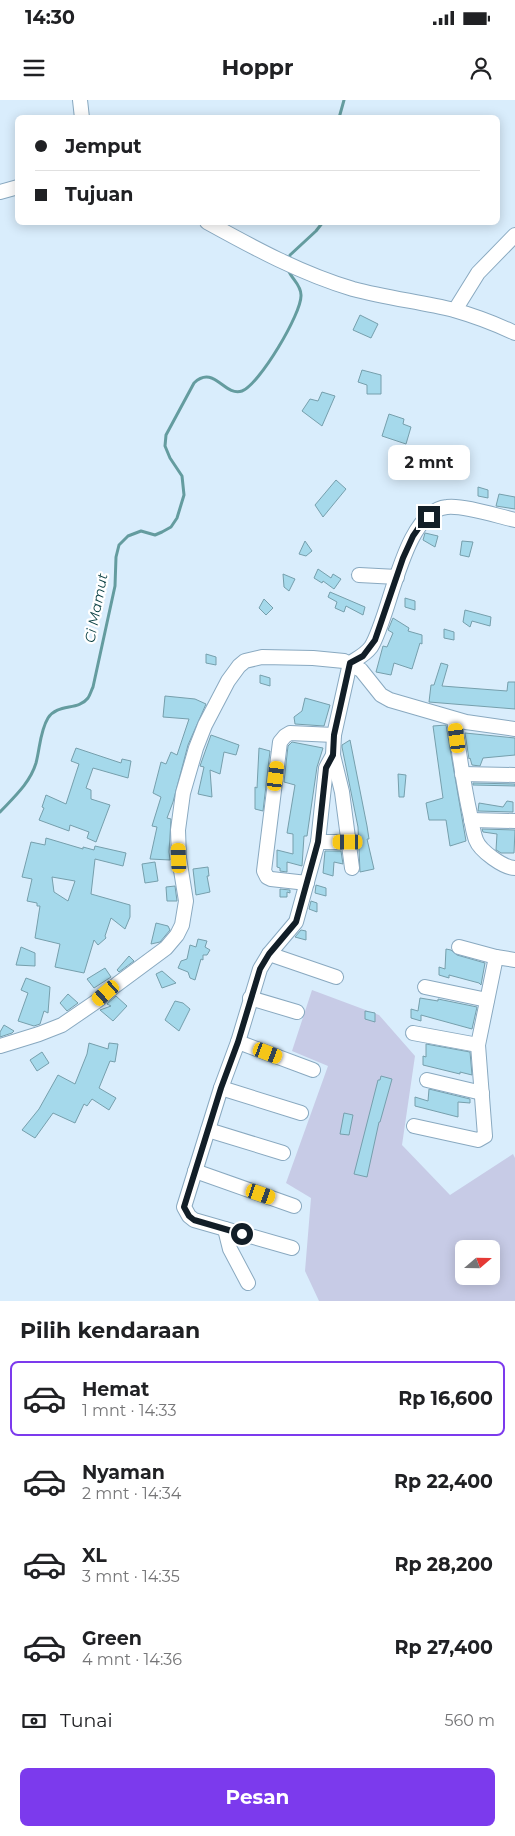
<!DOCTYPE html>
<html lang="id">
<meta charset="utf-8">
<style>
:root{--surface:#fff;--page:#f2f2f2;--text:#202124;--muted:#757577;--line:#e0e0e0;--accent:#7c3aed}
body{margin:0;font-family:Montserrat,sans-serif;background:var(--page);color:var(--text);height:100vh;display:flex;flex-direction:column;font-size:19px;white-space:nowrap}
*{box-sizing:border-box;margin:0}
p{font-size:16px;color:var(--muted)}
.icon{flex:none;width:28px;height:28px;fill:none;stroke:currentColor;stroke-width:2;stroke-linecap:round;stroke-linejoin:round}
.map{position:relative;height:1201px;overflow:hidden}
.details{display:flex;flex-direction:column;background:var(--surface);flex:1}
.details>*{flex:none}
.top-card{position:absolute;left:15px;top:15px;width:485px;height:110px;border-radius:8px;box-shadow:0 2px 12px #0003;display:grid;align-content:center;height:110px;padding:0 20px;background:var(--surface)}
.needle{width:32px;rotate:70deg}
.buttons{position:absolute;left:455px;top:1140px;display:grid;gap:10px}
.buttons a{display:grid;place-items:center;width:45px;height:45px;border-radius:8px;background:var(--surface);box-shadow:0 2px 12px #0003;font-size:25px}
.end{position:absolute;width:22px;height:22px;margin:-11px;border:6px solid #121e27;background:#fff;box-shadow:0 0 0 2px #fff}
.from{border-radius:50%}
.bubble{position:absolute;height:35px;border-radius:8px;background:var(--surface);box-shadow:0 2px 12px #0003;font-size:16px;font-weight:700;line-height:35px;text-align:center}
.car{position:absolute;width:15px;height:30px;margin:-15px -8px;border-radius:6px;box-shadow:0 0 4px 1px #0007;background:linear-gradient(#f5c518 24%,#345 0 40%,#f5c518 0 76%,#345 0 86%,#f5c518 0)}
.top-card b{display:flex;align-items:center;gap:18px;height:48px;font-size:19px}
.top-card b+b{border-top:1px solid var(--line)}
.top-card i{width:12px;height:12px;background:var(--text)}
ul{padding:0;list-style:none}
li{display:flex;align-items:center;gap:15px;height:75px;margin:0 10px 8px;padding:0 10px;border:2px solid transparent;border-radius:8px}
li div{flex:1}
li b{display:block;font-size:19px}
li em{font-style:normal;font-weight:700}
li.active{border-color:var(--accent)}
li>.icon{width:45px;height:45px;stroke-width:1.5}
h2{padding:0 20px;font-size:22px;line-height:60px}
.pay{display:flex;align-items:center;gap:12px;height:55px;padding:0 20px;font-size:19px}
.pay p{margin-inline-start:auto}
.cta{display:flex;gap:10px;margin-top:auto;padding:10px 20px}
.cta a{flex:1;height:58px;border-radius:8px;background:var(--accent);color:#fff;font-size:20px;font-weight:700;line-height:58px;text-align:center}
.status{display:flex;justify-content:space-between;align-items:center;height:35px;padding:0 25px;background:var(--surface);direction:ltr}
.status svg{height:14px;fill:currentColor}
header{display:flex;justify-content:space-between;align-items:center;height:65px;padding:0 20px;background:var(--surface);font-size:22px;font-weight:700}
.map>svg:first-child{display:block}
</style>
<div class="status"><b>14:30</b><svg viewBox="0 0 49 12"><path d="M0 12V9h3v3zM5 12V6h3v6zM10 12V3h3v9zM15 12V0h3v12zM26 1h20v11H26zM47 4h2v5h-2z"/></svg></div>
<header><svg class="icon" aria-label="menu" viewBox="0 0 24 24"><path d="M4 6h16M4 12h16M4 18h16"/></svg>Hoppr<svg class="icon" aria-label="person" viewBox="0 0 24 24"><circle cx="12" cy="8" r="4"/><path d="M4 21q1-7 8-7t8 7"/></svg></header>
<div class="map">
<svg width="515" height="1201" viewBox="0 0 515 1201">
<rect width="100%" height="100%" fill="#d9edfc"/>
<path fill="#c7cbe6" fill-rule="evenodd" d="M312 890 379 915 415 956 402 1045 450 1095 513 1054 515 1058V1201H319L305 1171 311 1098 286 1083 328 966 292 951ZM464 1149H491V1176H464Z"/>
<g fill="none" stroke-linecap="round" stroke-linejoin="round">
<g stroke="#649c9f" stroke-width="3">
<path d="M339 18 344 0"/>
<path d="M289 161 290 155 316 131 323 122"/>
<path d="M0 712C14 697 30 683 36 663 40 648 40 631 48 618 58 603 78 611 88 598 90 595 91 591 93 587L115 486 116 457 119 445 128 436 141 431 155 435 162 432 171 427 177 418 184 395 182 376 170 358 165 346 166 335 194 283C214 264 224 297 242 291 259 285 302 213 301 195 301 184 291 179 288 169"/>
</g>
</g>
<g fill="#a5d9eb" stroke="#769fac" fill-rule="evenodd">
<path d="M360 215 378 224 371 238 353 230Z"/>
<path d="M362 270 381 275V294H367V285L358 282Z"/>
<path d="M322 292 335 296 322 326 302 311 310 299 318 301Z"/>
<path d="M389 314 404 319 403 324 411 327 406 344 382 336Z"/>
<path d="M336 380 346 389 323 417 315 405Z"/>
<path d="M478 387 488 390V398L478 396Z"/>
<path d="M499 394 515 397V409L496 406Z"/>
<path d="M425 433 438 436 435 447 423 440Z"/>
<path d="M305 441 312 451 306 456 299 454Z"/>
<path d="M462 441 473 442 469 457 460 455Z"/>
<path d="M318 469 331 478 333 474 341 479 334 489 323 481 322 483 314 478Z"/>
<path d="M283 474 295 479 289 491 284 487Z"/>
<path d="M330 492 365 507 363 515 346 506 344 512 335 508 337 502 328 497Z"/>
<path d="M405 498 415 501V510L405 507Z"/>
<path d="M264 499 273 508 266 515 259 508Z"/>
<path d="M465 510 491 517 490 526 472 521 470 527 463 522Z"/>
<path d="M393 518 409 528 408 531 422 535V544L420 543 412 569 394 563 391 575 376 572 383 546 387 547 393 533 388 530Z"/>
<path d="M444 529 454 532V540L444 538Z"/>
<path d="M206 554 216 557V565L206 563Z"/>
<path d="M441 563 448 565 442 586 507 591 508 582H515V609L429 602 431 585H434Z"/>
<path d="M260 575 270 578V586L260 583Z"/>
<path d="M165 596 195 599 206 604 188 645 173 702 167 718 171 719 169 752 170 760 150 759 157 727 152 726 161 697 153 693 161 662 166 664 171 652 177 655 189 619 163 617Z"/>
<path d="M305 598 330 605 324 626 295 624 294 617 302 611Z"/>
<path d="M446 625 466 741 450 746 446 720H429L426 703 443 698 433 626Z"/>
<path d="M465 633 515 638V655L483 658 480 666 472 665 470 658 469 659Z"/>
<path d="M211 635 239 645 236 655 224 652 220 674 210 670 212 697 198 694 204 667 200 666Z"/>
<path d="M350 640 367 726 369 739H367L374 769 360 772 358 727 342 647V645Z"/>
<path d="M292 642 323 648 317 667 307 736H304L302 766 287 762V772L280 771V768L277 767V750L293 754V734L287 733 295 685 284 682 288 646Z"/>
<path d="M76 648 121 663 122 659 131 661 128 678 93 668 86 688 91 690V699L110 705 96 742 87 738 89 732 70 725 69 731 39 720 44 708 42 707 46 695 66 704 79 664 71 661Z"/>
<path d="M259 648 270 651 263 711 255 709V687L257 688Z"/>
<path d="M398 674 406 675 404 697H399Z"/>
<path d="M473 683 515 684V686L473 685Z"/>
<path d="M507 701 513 702V712L478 711 479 703 503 707Z"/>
<path d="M482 729 515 730 514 753H501L498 751 496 750 497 734 483 732Z"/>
<path d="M46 738 83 749V747L94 750 95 746 126 753 123 766 95 759 91 794 130 805V817L125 829 111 818 105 836 106 838 98 845 94 840 84 873 55 867 60 844 35 838 40 806H37V803L27 801 32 779 22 777 31 742 45 745ZM52 777 75 781 68 801 54 792Z"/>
<path d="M325 751H341L343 764 334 762 333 776 323 773Z"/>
<path d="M155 762 158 781 145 783 142 764Z"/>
<path d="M208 767 209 776H207L210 792 196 795 193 769Z"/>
<path d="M316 785 326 788V796L315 793Z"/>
<path d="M175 786 177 801H167L166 787Z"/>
<path d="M280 789 290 790V793L287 792V797H280Z"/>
<path d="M311 801 317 803V812L309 809Z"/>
<path d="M156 823 168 826 170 830 160 842 151 844Z"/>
<path d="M301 830 306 831V840L295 837Z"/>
<path d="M198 839 207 841 205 847 210 850 207 855H203V860L201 859 195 880 190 878 188 872 178 868 181 861 187 859 190 845 196 847Z"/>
<path d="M21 847 35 853V866L16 865Z"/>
<path d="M446 849 451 850 457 855 485 863 481 885 479 883 449 875V878L439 875V867L445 869Z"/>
<path d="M129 856 134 861 119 872 117 870Z"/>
<path d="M105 868 111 877 94 888 87 879Z"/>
<path d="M162 871 176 883 162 888 156 874Z"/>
<path d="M26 878 50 887 48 913 44 911 40 924 34 926 18 921 28 893 21 890Z"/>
<path d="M68 894 78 903 67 911 60 903Z"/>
<path d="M116 896 127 906 113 921 100 910 111 906 107 904Z"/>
<path d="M420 898 438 901V899L477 907 472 929 421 915V921L411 918V909L418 911Z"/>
<path d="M175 901 183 903 190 909 179 931 165 920Z"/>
<path d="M365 911 375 913V922L365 919Z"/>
<path d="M4 925 14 931 12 933 0 937V932Z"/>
<path d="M89 943 108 949 109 943 118 944 115 962 110 961 99 988 116 998 109 1010 92 999 87 1006 84 1004 75 1023 53 1013 35 1038 22 1030 39 1009 58 975 75 984 87 954Z"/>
<path d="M426 944 470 952 472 975 460 972V974L423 965V956L426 957Z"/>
<path d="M42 952 49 963 37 971 30 960Z"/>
<path d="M381 976 392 979 380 1022H379L367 1077 354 1074 378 980H380Z"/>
<path d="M429 989 470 999V1003L458 1002V1017L415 1006V997L428 1001Z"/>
<path d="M344 1013 353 1015 349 1035 340 1034Z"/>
</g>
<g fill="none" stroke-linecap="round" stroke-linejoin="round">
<g stroke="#89a9c0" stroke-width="16">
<g id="minor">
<path d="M80 0 82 18"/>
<path d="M0 92 18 87"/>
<path d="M207 122C254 148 302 174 353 189 387 198 421 202 454 210 475 216 496 224 515 233"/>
<path d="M455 210 478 173 515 135"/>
<path d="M359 475 397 477"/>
<path d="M454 619C459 651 463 683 470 714 472 723 473 732 476 740 480 751 504 768 515 768"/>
<path d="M462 674 515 675"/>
<path d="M471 720 515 721"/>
<path d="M318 742H348"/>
<path d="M352 768 342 692 333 655 334 635 350 563C358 558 365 555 371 547 391 515 403 411 447 407 464 405 497 416 515 420"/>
<path d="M307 783 271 779 267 777 264 771 280 642 285 636 290 633 334 635"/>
<path d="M459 847 496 857"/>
<path d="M269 854 336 877"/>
<path d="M425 887 487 900"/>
<path d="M250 898 297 912"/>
<path d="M413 933 478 945"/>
<path d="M238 942 313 970"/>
<path d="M0 946 39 934 62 925 97 901 116 885 166 848 177 835 182 825 186 801 179 758 178 730 183 693 196 648 205 625 228 581 239 566 245 561 262 557 313 558 344 561 361 570 381 595 390 600 466 622 515 629"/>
<path d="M427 980 482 993"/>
<path d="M221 988 301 1013"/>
<path d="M414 1026 478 1040 485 1036 478 945 496 857 515 860"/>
<path d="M208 1030 283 1053"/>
<path d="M195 1071 294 1106"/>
<path d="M225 1129 230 1149 248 1183"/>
<path d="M292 1148 194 1120 189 1116 184 1107 221 988 238 942 260 869 269 854 296 822 318 742 326 668 333 655"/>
</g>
</g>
<use href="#minor" stroke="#fff" stroke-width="14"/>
</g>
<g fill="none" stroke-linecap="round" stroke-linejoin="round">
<path stroke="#121e27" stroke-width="6" d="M242 1134 194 1120 189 1116 184 1107 221 988 238 942 260 869 269 854 296 822 318 742 326 668 333 655 334 635 350 563 363 556 375 540 403 458 413 436 422 423 429 417"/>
</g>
<g text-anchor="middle" stroke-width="4.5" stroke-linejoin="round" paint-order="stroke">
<g font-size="14" font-style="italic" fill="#083f42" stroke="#fff">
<text transform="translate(96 508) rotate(-79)" y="5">Ci Mamut</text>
</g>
</g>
</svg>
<div class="buttons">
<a><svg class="needle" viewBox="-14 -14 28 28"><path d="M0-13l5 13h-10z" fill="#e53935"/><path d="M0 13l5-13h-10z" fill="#757577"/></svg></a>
</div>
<i class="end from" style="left:242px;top:1134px"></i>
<i class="end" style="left:429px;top:417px"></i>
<div class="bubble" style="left:388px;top:345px;width:82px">2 mnt</div>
<i class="car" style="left:457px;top:638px;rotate:353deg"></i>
<i class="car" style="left:276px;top:676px;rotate:7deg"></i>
<i class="car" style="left:348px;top:742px;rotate:270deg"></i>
<i class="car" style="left:179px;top:758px;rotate:358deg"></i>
<i class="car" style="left:106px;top:893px;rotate:229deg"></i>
<i class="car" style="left:268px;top:953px;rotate:111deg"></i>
<i class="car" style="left:261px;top:1094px;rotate:109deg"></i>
<div class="top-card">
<b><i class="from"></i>Jemput</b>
<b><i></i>Tujuan</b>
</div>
</div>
<section class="details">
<h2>Pilih kendaraan</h2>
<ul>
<li class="active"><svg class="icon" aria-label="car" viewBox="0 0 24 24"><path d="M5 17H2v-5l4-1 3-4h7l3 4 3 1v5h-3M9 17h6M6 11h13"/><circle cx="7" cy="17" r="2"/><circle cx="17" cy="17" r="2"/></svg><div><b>Hemat</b><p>1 mnt · 14:33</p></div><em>Rp 16,600</em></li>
<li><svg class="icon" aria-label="car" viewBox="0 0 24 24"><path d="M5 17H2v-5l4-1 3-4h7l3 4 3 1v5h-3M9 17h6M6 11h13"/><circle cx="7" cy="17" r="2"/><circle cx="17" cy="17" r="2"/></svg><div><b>Nyaman</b><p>2 mnt · 14:34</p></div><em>Rp 22,400</em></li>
<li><svg class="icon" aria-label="car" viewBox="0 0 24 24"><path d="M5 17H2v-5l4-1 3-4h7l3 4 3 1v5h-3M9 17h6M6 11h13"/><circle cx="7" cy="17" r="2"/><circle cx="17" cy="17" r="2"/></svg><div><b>XL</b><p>3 mnt · 14:35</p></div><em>Rp 28,200</em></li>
<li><svg class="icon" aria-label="car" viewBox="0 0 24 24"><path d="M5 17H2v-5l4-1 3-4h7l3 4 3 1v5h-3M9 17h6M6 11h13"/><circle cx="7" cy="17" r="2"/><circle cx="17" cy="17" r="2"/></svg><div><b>Green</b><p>4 mnt · 14:36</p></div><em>Rp 27,400</em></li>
</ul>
<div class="pay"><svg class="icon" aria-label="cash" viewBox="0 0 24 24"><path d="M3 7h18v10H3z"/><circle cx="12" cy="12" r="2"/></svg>Tunai<p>560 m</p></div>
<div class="cta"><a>Pesan</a></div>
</section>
